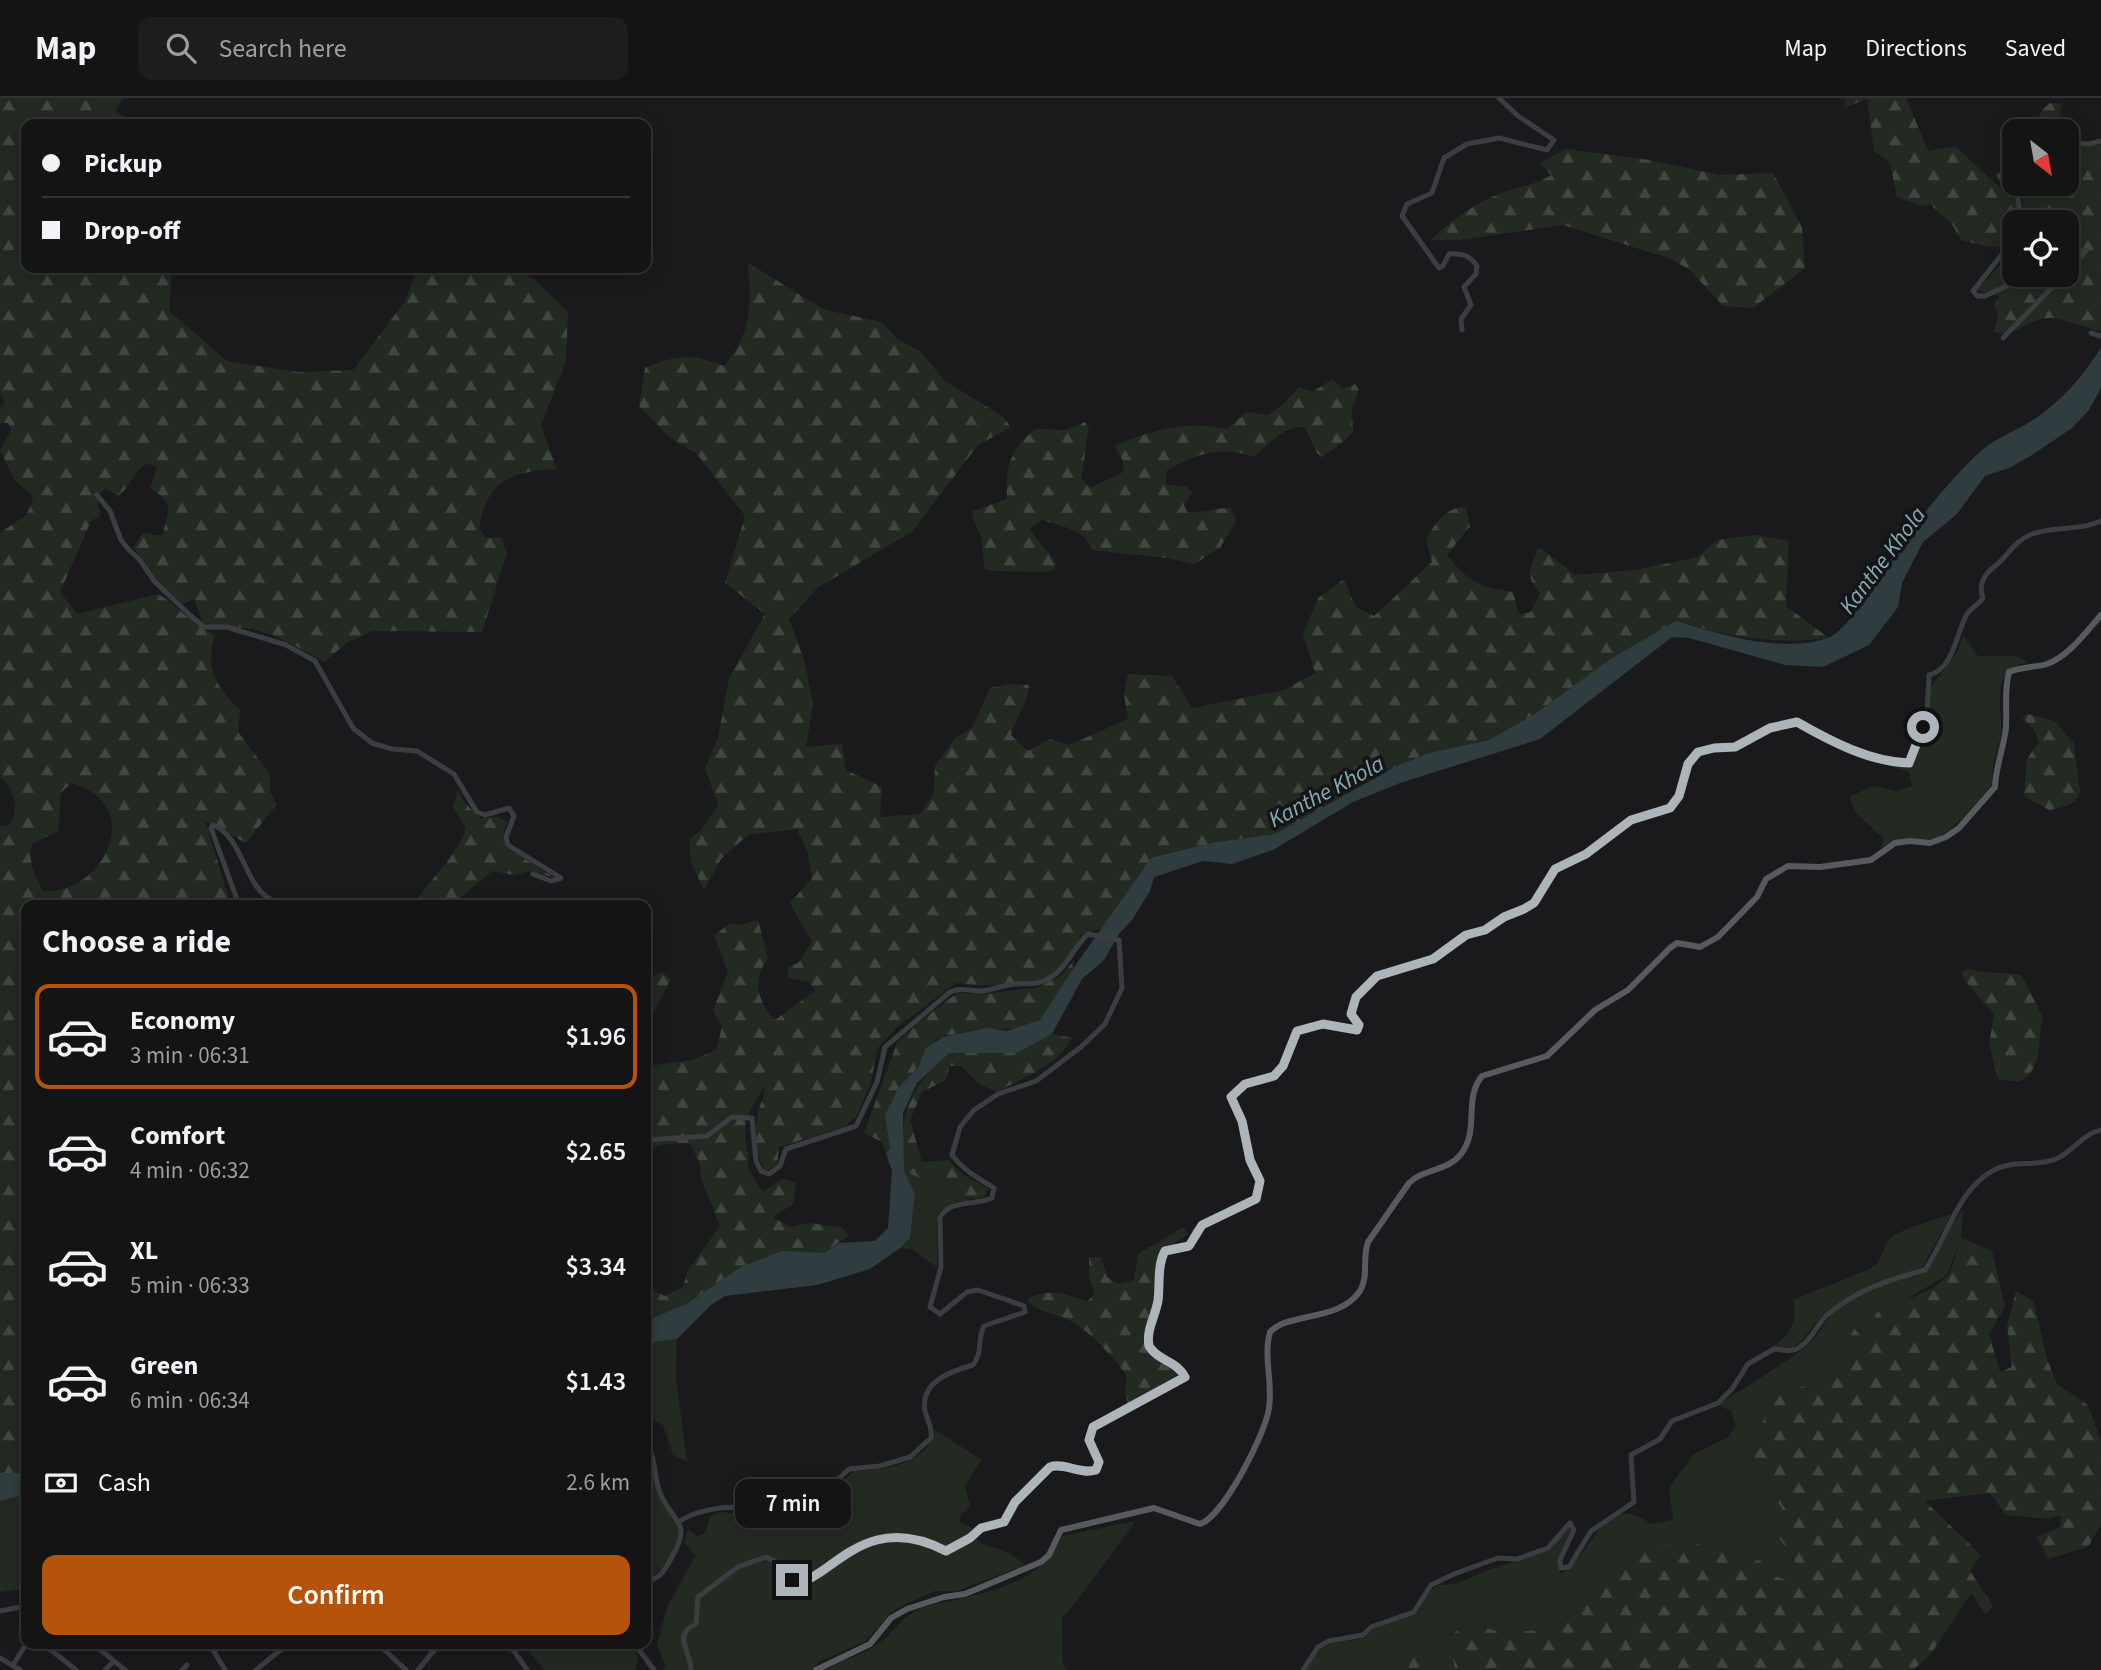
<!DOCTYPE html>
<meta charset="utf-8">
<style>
:root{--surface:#141415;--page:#1d1d1e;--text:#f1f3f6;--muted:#9d9ea0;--line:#333334;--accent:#b45309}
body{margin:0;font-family:"Source Sans 3",sans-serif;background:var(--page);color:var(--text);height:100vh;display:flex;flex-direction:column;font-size:26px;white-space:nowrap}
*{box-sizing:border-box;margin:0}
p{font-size:23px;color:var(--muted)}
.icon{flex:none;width:38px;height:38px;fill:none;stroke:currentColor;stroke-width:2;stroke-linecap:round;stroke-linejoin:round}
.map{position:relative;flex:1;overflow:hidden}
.drawer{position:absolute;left:21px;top:802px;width:630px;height:749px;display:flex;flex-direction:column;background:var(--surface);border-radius:14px;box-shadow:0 4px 18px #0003,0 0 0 2px var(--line)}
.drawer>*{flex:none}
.top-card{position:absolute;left:21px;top:21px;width:630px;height:154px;border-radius:14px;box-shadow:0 4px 18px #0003,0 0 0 2px var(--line);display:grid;align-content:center;height:154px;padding:0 21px;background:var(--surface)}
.needle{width:46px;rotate:149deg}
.controls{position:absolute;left:2002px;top:21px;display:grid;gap:14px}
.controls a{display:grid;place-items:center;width:77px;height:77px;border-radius:14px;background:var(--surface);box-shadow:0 4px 18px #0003,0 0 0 2px var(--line);font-size:35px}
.end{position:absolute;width:32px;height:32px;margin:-16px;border:9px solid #adb5bb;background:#111;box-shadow:0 0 0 4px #111}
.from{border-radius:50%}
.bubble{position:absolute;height:49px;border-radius:14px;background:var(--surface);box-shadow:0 4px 18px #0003,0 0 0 2px var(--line);font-size:23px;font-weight:600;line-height:49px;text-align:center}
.top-card b{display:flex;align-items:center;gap:24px;height:66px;font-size:26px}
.top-card b+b{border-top:2px solid var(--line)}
.top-card i{width:18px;height:18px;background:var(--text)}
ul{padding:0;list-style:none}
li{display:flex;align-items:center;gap:21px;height:105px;margin:0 14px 10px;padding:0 7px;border:4px solid transparent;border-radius:14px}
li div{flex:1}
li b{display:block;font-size:26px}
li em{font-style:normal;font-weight:600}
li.on{border-color:var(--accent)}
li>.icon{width:63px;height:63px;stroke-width:1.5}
h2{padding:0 21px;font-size:32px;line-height:84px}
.pay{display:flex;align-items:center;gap:18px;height:77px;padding:0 21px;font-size:26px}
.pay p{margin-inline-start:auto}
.action{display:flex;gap:14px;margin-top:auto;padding:14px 21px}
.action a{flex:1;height:80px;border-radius:14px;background:var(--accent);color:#fff;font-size:28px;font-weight:600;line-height:80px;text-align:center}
header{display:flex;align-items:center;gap:42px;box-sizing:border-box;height:98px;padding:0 35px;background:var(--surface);border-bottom:2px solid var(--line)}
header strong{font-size:33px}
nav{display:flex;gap:38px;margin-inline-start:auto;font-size:24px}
.search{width:490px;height:63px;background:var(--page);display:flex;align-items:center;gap:18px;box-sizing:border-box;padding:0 24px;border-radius:14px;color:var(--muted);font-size:26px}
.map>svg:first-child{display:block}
</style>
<header>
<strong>Map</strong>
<div class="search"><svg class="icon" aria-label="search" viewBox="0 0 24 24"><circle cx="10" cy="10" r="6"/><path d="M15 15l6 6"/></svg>Search here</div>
<nav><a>Map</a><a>Directions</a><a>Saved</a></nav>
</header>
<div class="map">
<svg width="2101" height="1572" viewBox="0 0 2101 1572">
<defs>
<pattern id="forest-firs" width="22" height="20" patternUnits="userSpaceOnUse" patternTransform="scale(1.75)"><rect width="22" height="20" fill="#232a22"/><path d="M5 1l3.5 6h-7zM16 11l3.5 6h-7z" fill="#404740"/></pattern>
</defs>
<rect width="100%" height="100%" fill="#1a1a1c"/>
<g fill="#232a22">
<path d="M1963 537 1978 558H2015L2028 564C2020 567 2009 568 2005 577 1996 591 2002 615 2001 631 2001 652 1990 660 1993 684 1985 698 1950 737 1934 740 1911 745 1904 736 1881 750L1884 741 1856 715 1849 699 1873 688 1896 693 1912 688 1909 674 1892 669 1907 668 1912 664 1928 622 1930 590 1958 553Z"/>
<path d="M904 1073C928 1081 947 1096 971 1102L956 1104 937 1115V1169L912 1151 900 1150 910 1140 915 1095Z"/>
<path d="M1963 1112 1961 1140 1947 1177 1899 1206 1888 1208 1880 1238 1866 1244 1853 1230 1846 1259 1826 1269 1815 1284 1782 1296 1764 1381 1787 1419 1780 1441 1797 1467 1786 1482 1762 1473 1616 1466 1586 1506 1552 1531 1502 1535 1470 1524 1449 1537 1455 1572H1446L1422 1546 1390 1564V1572H1306C1321 1540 1336 1546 1365 1540L1372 1531 1418 1514 1431 1492 1438 1487 1456 1486 1488 1472 1547 1453 1569 1429 1571 1433 1558 1465 1561 1476C1593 1459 1602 1390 1651 1426L1673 1422 1669 1389 1694 1356 1728 1339 1736 1328 1731 1313 1718 1307C1748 1287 1780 1269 1808 1247 1820 1236 1825 1220 1839 1210 1867 1191 1898 1181 1929 1169L1951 1126Z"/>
<path d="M1951 1116 1923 1169C1888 1183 1853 1190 1824 1216 1811 1228 1807 1242 1790 1251L1772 1249C1790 1238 1799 1222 1793 1202L1870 1171C1885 1162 1880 1150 1892 1139 1900 1132 1938 1120 1951 1116Z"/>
<path d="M677 1241 676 1280 687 1363 673 1357 663 1327 646 1317V1245Z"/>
<path d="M935 1332 982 1362 965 1387 970 1407 959 1420 961 1425 971 1429C977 1451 989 1446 1006 1454 1013 1457 1019 1462 1025 1467L957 1493H935L914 1502 891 1514 866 1543 820 1563 811 1572H661L666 1570 657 1547 667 1509 696 1457 684 1445 688 1431 697 1438 705 1435 710 1418 721 1414 801 1423 854 1373C885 1372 926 1367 935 1332Z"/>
<path d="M646 1343C651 1360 654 1380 661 1396 665 1404 674 1410 677 1418 687 1444 668 1471 646 1481Z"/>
<path d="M26 1396V1491L0 1494V1403Z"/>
<path d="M1136 1423C1110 1455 1090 1490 1062 1520L1063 1567 1067 1572H826C843 1561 862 1558 879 1545 899 1530 897 1521 925 1509 935 1505 946 1505 956 1502 1001 1491 1042 1482 1062 1438Z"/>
<path d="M521 1545H627L638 1558 636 1572H545Z"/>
</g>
<g fill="url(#forest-firs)" fill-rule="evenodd">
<path d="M0 0H123L116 13 130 26H26V170H172L169 213 227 263 297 274 353 272 406 202 417 170H512L534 181 568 214 566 263 541 327 557 371C510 374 488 381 479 430L486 440 501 439 507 455 482 534 373 533 348 544 324 564C301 551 279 537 252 531 239 529 212 528 203 525L194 501 182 506 159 485 135 451 131 452 143 435 163 438C166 413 178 407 150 390L157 370 147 365C133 374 131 388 118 398L106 390 97 398 100 418 91 423 60 494 77 516 158 496C179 509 193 527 215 537 204 570 216 589 240 612L238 634 270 676V692L276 707 246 745 205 723 231 807H26V1375H0V728L9 727C21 713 14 689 0 679V435L26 417 33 403 31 396 15 383 0 352 11 332 8 325H0V309L5 304 0 294ZM71 685C148 706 104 797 43 793 34 777 28 766 32 746L58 733 61 695Z"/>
<path d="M1846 0H1906L1928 53 1955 48 1999 89 2005 90 2016 104 2020 124H2014C2014 161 1984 147 1961 142L1952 126 1931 107 1920 108 1897 99 1890 65 1874 53 1867 1 1844 10Z"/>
<path d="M2050 5 2062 6 2056 33H2030L2043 11Z"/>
<path d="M2073 46 2101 47V233C2085 230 2068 222 2052 220 2029 218 2017 241 1994 234L1998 218 1994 208 1999 198 1977 192 2014 152V177H2067V124H2025L2022 101 2001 79 2006 78 2014 82V86C2027 86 2036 97 2048 95L2052 86H2067V49Z"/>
<path d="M1566 51 1650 62 1719 77 1773 75 1802 129 1805 170 1753 210 1723 208 1690 172 1671 161 1563 127 1460 142H1430C1450 124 1473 106 1499 96 1518 88 1532 89 1551 77L1540 65Z"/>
<path d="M748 165 825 212 882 224 897 241 920 253 945 283 1002 318 1011 329 978 347 913 433 817 490 789 521 804 562 813 605 806 649 842 646 846 672 882 689 880 719 920 716 934 695 935 668 955 640 972 630 990 590 1008 586 1029 587C1028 606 1016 618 1011 637L1028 653 1050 641 1069 647 1128 621 1124 596 1128 576 1172 578 1192 610 1284 592 1315 575 1303 536 1318 500 1344 481 1355 508 1374 518 1432 464 1426 441C1437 424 1445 409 1466 409L1470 428 1447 457C1468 484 1479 489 1513 494L1519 516 1531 514 1540 495C1524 480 1531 466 1539 449L1576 477 1635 472 1698 459 1717 442 1756 437 1789 443 1786 508 1829 540C1772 547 1731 539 1676 523L1610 561 1535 616 1489 642 1429 655 1399 667 1275 736 1216 744 1133 786 1104 830 1081 837C1076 848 1059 873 1048 879 1025 889 980 888 956 885L895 931 878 950 870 987 858 1015 846 1028 779 1049 777 1067 766 1073C755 1060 754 1027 759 1011 762 1001 766 1000 764 989 756 1003 743 1020 745 1037 746 1050 750 1057 748 1071L763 1094 782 1081 796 1084 793 1106 773 1119 791 1129 808 1125 841 1129 849 1137 824 1155H805L742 1169 688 1205 653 1220H646V1189L665 1198 683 1189 688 1172 720 1128 702 1083 699 1063 690 1046C674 1045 659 1045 646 1055V962L648 968 692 962 716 952 722 929 713 913 728 873 714 838 730 825 740 827 758 822 768 860C752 882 757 903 775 922L815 893 809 884 788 880V870L799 864 812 844 790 805 812 780 808 756 797 731 749 736 721 761 704 792 691 764 689 742 702 731 718 707 705 670 718 640 729 580 765 516 725 485 745 418 697 356 669 339 639 308 645 270C675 257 692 255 724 268 753 233 751 208 748 165Z"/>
<path d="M1333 281 1342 291 1355 286 1359 292 1352 310 1353 333 1346 342 1322 359C1311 352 1312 338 1304 329 1283 328 1269 346 1254 359 1221 347 1197 356 1167 372L1166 386 1187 389 1192 395 1184 407 1187 414C1203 416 1215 409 1231 410L1236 423 1220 450 1194 466 1167 460 1092 452C1086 431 1060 428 1042 422L1029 431 1056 464 1054 471 1048 474 992 473 984 470 982 441 973 421V413L1007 401C1006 367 1009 354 1035 331L1065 332 1085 324 1089 331C1084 348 1086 363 1081 380L1090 390 1123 374V363L1115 349 1118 346C1157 331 1186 323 1227 331L1247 314 1268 317 1282 307 1299 289 1312 294Z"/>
<path d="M2028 616 2054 623 2074 645 2080 694C2076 708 2062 709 2049 712L2024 698 2027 661 2039 644 2033 630 2022 620Z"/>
<path d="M458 692 464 704 480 720 499 719 507 724 503 737 505 748 553 779 530 773 514 777 492 773 452 807H413C430 781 457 759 466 730L453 709Z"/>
<path d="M1074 862C1075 872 1067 882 1062 891 1031 947 1013 924 963 935 957 937 948 936 942 939 924 947 925 963 913 975 885 1004 884 1013 890 1051L886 1055 882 1044 864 1035 897 945 918 925 957 895 986 896 1039 889 1062 877Z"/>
<path d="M1969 871C1985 876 2012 874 2022 878L2043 920C2036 945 2045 967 2020 984L1998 981 1989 946 1994 917 1963 880 1962 873Z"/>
<path d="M661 874 671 881 646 927V884Z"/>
<path d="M1052 936 1072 940C1057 969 1024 979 997 994L979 986 961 968H949L946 982 922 994 910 1022 922 1064 949 1062 962 1076 989 1091 984 1099C954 1106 932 1083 904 1073 901 1015 904 994 949 955H1017Z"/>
<path d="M1184 1129 1188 1136 1160 1155 1146 1243 1149 1253 1176 1269 1178 1279 1128 1307 1125 1293 1127 1278C1113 1259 1096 1240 1076 1226 1061 1215 1038 1216 1027 1202 1045 1189 1068 1195 1086 1204L1095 1196 1089 1180V1159H1101L1107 1179 1118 1186 1134 1182 1138 1156Z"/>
<path d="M1961 1140 1992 1153 2005 1209 1989 1236 2000 1274 2012 1269 2007 1228 2016 1193 2034 1204 2047 1261 2057 1286 2088 1307 2101 1343V1427L2088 1449 2048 1461 2037 1439 2060 1429 2061 1417 2047 1421 2006 1417 1990 1395 1925 1403 1981 1457 1970 1473 1993 1508 1986 1517 1971 1495 1931 1556 1913 1572H1455L1449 1538 1470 1524 1502 1535 1552 1531 1586 1506 1616 1466 1636 1451 1690 1444 1761 1463 1762 1473 1786 1482 1797 1467 1780 1441 1787 1419 1764 1381 1755 1360 1758 1338 1767 1312 1782 1296 1815 1284 1826 1269 1846 1259 1853 1229 1866 1244 1880 1238 1875 1216C1894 1203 1933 1197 1948 1177 1954 1168 1957 1151 1961 1140Z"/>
<path d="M1422 1546 1446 1572H1390V1564Z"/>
</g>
<g fill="#303d40">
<path d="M2101 250V290L2089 312 2072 330 2032 357 2009 370 1985 378 1957 416 1923 444 1902 485 1898 509 1869 547 1823 569 1785 567 1689 540 1672 539 1540 641 1400 685 1353 704 1273 752 1232 766 1203 763 1154 779 1150 793 1132 822 1119 836 1104 862 1082 881 1052 936 1017 955H949L917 985 903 1015 904 1073 915 1095 910 1140 900 1150 870 1171 817 1187 725 1198 711 1207 677 1241 646 1245V1220H653L688 1205 741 1169 782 1153 824 1155 839 1145 875 1143 888 1130 892 1073 886 1055 890 1051 885 1017 898 990 918 970 926 950 943 939 988 930 1007 933 1040 922 1075 868 1151 760 1216 744 1275 736 1399 667 1429 655 1489 642 1535 616 1610 561 1676 523C1719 536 1782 556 1828 540 1853 531 1892 455 1911 431 1933 405 1956 375 1982 352 1997 339 2016 333 2033 322 2062 303 2082 279 2101 250Z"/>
<path d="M0 1375H26V1396L0 1403Z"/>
</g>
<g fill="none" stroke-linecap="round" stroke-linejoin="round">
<g stroke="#3b3e41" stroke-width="5">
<path d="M2067 45 2089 46 2101 43"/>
<path d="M2014 80 2004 75 1999 78 2017 97 2022 124"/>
<path d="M2028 86 2044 93 2050 86"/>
<path d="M2014 141 1973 193 1977 198H1985L2030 177"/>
<path d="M2067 159 2083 152 2086 153 2067 174"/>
<path d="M1462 232 1461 221 1471 207 1464 189 1476 176 1477 168C1470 157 1461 155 1449 156L1443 168 1439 170 1402 118 1407 106 1432 95 1444 60 1467 46 1499 40 1547 52 1554 42 1518 18 1499 0"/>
<path d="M2091 235 2101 238"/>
<path d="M2003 240 2064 177"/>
<path d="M97 397 110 413 121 442 130 453 139 461 155 484 192 519 204 529H227L286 547 315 563 353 630 372 645 392 651 417 653 454 676 477 714 485 717 509 710 514 718 506 739 508 747 561 780 551 783 533 776"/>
<path d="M239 807 211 730 213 727C244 739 244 791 274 803 279 806 285 804 290 807"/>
<path d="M646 1042 707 1038 732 1019 752 1020 756 1063 761 1073 769 1076 780 1068 786 1051 856 1028 877 984 885 949 950 894C962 889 969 893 982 893 992 892 999 889 1008 887 1022 884 1037 889 1050 880 1067 870 1074 848 1088 836L1119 842 1122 890 1105 926 1081 949 1036 983 998 996 974 1012 960 1029 952 1057C964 1073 978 1080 994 1090L992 1100C974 1108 951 1101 940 1119L941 1169 930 1209 940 1216 967 1194 978 1192 1024 1208 1025 1214 984 1228C977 1241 983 1255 973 1267 952 1273 920 1283 925 1313 927 1322 933 1330 931 1340L910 1359 880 1368 849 1371 795 1421C788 1419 782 1415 775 1413 745 1406 704 1407 678 1424"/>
<path d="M646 1344C657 1361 653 1380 661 1397 675 1428 692 1423 672 1459 664 1473 662 1479 646 1484"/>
<path d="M0 1513 26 1508"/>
<path d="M42 1545 76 1572"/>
<path d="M92 1545 125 1572"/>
<path d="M166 1545 173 1549"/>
<path d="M209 1545 225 1572"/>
<path d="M377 1545 406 1572"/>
<path d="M423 1545 433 1554"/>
<path d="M505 1545 514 1553 527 1572"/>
<path d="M634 1545 654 1572"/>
<path d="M0 1560 20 1572"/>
<path d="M13 1567 27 1545"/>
<path d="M105 1572 113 1564"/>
<path d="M182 1572 187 1567"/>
<path d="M256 1572 289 1545"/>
<path d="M418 1572 440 1545"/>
<path d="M691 1572C692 1555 671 1537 696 1526L698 1499 738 1469 766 1459 784 1468 792 1482 801 1485C815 1480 821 1472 832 1463 867 1435 908 1433 946 1453L970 1440 981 1430 1004 1424 1015 1404 1050 1369C1064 1364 1080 1377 1096 1372L1099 1364 1089 1342 1093 1329 1185 1279 1179 1270 1153 1254 1148 1240 1165 1153 1189 1148 1195 1133 1202 1127 1256 1101 1260 1083 1250 1061 1245 1029 1231 999 1245 986 1274 978 1283 968 1297 933 1323 926 1357 932 1358 927 1351 916 1356 899 1377 878 1433 861 1466 837 1485 832 1504 819 1524 811 1534 805 1555 771 1586 756 1631 722 1670 710 1679 698 1688 666 1697 654 1714 650 1735 649 1770 630 1797 624C1830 643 1870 664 1909 665L1927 614 1929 577C1954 571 1956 535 1967 516 1971 510 1978 507 1983 500 1978 486 1984 477 1995 468 2009 457 2014 443 2032 436 2054 428 2079 433 2101 423"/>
<path d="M1303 1572 1318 1549 1329 1543 1363 1537 1371 1529 1414 1514 1431 1487 1454 1476 1498 1460 1517 1461 1548 1450 1570 1425 1574 1432 1560 1462 1561 1470 1569 1469 1591 1433 1634 1404 1631 1357 1660 1341 1672 1323 1718 1305 1732 1291 1748 1266 1774 1251C1784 1252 1791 1255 1800 1249 1813 1241 1816 1227 1827 1217 1855 1193 1890 1181 1925 1172 1947 1140 1958 1089 1996 1071 2014 1062 2037 1069 2056 1061 2073 1054 2082 1036 2101 1032"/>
</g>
<path stroke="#575b60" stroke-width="6" d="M816 1572 870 1546 891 1520 907 1511 944 1499 965 1496 1041 1464 1049 1457 1061 1432 1154 1410 1200 1426C1223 1419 1266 1335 1269 1310 1273 1285 1263 1258 1270 1234 1289 1214 1339 1224 1360 1193 1369 1178 1362 1160 1368 1144L1409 1085C1424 1070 1447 1074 1461 1056 1480 1032 1463 1001 1482 978L1547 958 1595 912 1628 892 1670 850 1677 845 1700 849 1718 839 1757 799 1766 781 1788 768 1820 769 1871 762 1895 745 1910 743 1930 745 1946 739 1959 730 1995 689C1996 666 2004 650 2006 629 2007 610 2004 593 2009 574 2022 568 2035 570 2047 566 2069 558 2086 534 2101 517"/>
</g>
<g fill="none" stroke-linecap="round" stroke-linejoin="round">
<path stroke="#adb5bb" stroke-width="9" d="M792 1482C825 1494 858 1407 946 1453L970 1440 981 1430 1004 1424 1015 1404 1050 1369C1064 1364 1080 1377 1096 1372L1099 1364 1089 1342 1093 1329 1185 1279C1177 1263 1158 1263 1149 1248 1146 1232 1155 1219 1158 1203 1160 1188 1157 1167 1165 1153L1189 1148 1202 1127 1256 1101 1260 1083 1250 1062 1242 1023 1231 999 1245 986 1274 978 1283 968 1297 933 1323 926 1357 932 1359 927 1351 916 1356 899 1377 878 1433 861 1466 837 1485 832 1504 819 1524 811 1534 805 1555 771 1586 756 1631 722 1670 710 1679 698 1688 666 1698 654 1714 650 1735 649 1770 630 1797 624C1830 643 1870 664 1909 665L1923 629"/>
</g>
<g text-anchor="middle" stroke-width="7" stroke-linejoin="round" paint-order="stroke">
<g font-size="23" font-style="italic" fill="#85abb5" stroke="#151517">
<text transform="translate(1882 462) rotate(-53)" y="8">Kanthe Khola</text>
<text transform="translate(1326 693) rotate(-28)" y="8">Kanthe Khola</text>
</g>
</g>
</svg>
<div class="controls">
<a><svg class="needle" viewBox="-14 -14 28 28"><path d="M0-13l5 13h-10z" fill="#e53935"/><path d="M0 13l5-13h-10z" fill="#9d9ea0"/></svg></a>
<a><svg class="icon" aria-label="locate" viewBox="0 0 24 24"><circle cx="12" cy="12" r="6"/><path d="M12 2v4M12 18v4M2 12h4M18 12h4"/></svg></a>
</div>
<i class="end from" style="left:1923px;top:629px"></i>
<i class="end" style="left:792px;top:1482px"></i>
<div class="bubble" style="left:735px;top:1381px;width:116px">7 min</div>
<div class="top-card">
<b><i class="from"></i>Pickup</b>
<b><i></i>Drop-off</b>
</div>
<section class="drawer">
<h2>Choose a ride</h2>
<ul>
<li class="on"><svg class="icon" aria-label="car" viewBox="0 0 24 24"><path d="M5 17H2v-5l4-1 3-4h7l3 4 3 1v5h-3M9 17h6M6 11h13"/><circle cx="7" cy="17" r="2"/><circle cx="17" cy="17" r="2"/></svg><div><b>Economy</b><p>3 min · 06:31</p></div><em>$1.96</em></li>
<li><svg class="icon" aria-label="car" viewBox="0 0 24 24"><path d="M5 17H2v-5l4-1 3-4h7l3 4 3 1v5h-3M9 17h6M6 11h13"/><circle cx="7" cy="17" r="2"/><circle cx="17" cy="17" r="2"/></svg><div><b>Comfort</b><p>4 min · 06:32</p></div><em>$2.65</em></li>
<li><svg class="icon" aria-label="car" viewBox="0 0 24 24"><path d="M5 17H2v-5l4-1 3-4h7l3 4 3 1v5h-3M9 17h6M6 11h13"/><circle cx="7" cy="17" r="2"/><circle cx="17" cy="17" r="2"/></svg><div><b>XL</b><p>5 min · 06:33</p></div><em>$3.34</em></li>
<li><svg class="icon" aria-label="car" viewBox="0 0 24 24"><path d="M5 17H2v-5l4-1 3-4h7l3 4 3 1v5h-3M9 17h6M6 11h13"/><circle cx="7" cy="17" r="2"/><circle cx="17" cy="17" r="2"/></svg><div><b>Green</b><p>6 min · 06:34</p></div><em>$1.43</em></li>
</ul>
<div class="pay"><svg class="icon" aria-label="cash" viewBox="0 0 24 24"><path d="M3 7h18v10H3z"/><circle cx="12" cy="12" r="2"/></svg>Cash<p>2.6 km</p></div>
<div class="action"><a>Confirm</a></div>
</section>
</div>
